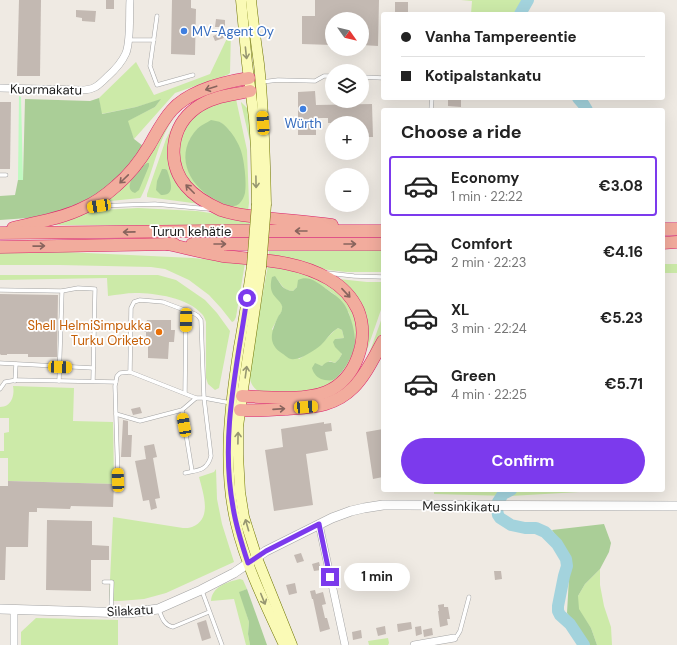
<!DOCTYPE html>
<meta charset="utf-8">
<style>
:root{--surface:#fff;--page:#f2f2f2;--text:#222;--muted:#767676;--line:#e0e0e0;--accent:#7c3aed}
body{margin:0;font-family:"DM Sans",sans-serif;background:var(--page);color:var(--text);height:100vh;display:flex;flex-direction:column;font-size:15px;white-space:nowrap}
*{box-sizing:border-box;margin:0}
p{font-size:13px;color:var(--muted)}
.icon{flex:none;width:22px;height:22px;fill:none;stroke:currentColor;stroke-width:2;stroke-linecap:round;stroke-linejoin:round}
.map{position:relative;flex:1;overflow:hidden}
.drawer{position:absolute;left:381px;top:108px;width:284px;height:384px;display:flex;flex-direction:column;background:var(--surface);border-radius:4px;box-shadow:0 4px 16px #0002}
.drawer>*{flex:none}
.banner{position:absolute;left:381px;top:12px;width:284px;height:88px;border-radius:4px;box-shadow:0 4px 16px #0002;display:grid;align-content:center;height:88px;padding:0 20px;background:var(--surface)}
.needle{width:26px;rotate:124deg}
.tools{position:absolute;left:325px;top:12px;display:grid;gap:8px}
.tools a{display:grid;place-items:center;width:44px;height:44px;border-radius:50%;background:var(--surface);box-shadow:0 4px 16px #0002;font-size:20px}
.end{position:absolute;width:18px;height:18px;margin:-9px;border:5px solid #7c3aed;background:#fff;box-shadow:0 0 0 2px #fff}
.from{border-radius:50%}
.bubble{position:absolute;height:28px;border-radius:14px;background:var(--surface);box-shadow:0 4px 16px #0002;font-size:13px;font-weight:700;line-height:28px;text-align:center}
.car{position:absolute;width:12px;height:24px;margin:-12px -6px;border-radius:5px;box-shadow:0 0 3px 1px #0007;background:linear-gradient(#f5c518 24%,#345 0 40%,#f5c518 0 76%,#345 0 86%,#f5c518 0)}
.banner b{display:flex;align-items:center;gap:14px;height:38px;font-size:15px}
.banner b+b{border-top:1px solid var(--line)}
.banner i{width:10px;height:10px;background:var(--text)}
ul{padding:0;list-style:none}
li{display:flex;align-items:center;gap:12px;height:60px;margin:0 8px 6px;padding:0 12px;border:2px solid transparent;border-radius:4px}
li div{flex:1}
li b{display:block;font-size:15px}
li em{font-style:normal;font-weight:700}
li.on{border-color:var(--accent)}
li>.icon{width:36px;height:36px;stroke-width:1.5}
h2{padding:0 20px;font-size:18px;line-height:48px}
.primary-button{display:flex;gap:8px;margin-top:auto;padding:8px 20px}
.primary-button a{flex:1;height:46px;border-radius:24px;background:var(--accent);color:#fff;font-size:16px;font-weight:700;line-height:46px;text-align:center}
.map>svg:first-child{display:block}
</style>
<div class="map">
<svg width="677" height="645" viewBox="0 0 677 645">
<rect width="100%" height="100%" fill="#efeae3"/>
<g fill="#cceaa8" fill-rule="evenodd">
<path d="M461 0H522L516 14H471L472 1Z"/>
<path d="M231 30 230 73 227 75 175 93 134 139 127 121 155 107 160 100 136 107 101 114 99 98 136 62 154 95 210 74Z"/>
<path d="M236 99 247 150 249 203 248 211 221 206 189 184 177 156 184 129 194 115 216 103ZM220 122 230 131 187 148 190 139 199 127Z"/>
<path d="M241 102 247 108 249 113 253 155 241 103Z"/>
<path d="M188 107 189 109 169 151 200 204 147 197V194L166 139 176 120Z"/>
<path d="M177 114C157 138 155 170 141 197L140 198 101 202Z"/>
<path d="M138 208 197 211 250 219 249 225 208 226 51 225 85 213 101 210Z"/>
<path d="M383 250V272H346L321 269 269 257V251Z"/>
<path d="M66 252 193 258 245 263 236 317 234 321 232 322 221 308 209 295 189 280 165 269 151 267 60 265H0V253Z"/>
<rect x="663" y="264" width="14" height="9"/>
<path d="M268 265 310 273 347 297 360 327 350 366 327 387 304 393 258 391C251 386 249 379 249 370ZM275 277C282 284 282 290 293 291L297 287 325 288 334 294 349 313 354 334 355 345 349 360 342 373 333 380 315 364 322 366 330 361 335 363 339 359 342 354 340 351 335 339 344 338 342 330 338 328 335 330 320 345 299 359 272 329 283 309Z"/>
<path d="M0 275H158L176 280 205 300 217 313 230 331 219 388 215 390 208 384 206 378V322C205 319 204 316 202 314 188 298 156 293 135 293 126 293 117 295 108 296L107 278 0 280Z"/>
<path d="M339 279 367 282H383V304L367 350 366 349 367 335Z"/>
<path d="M383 315V336L366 362Z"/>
<path d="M13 386 74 388 73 421 113 422 114 484 8 481V458H0V451H4V433L9 432V418H0V407C11 407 15 396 13 386Z"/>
<path d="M216 469 217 499 222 524 234 562 166 593 144 599 120 601H109L113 517 183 528C186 528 190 528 192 527 213 519 203 493 199 477L214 472Z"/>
<path d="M434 490H614L510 496 434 494Z"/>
<path d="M600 569V585L604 606 611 627 612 645H597L591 628 578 609V596L585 584Z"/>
<path d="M240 579 243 580 247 589 240 592 249 622 248 634 250 645H246L234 599 211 601C212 586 228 582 240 579Z"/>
<path d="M36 618 118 620V645H21V632Z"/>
<path d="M388 638 389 643 388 645H369L368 641Z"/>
</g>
<g fill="#aace97">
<path d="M99 98 102 114 136 107 161 99 155 107 128 121 134 139 143 146 134 160 120 175 104 190 89 200 42 217 0 220V196L15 195 18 180H23L25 99 90 101Z"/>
<path d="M211 120C214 121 218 121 220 122 228 126 237 140 240 148 244 157 247 184 245 193 244 197 242 201 239 204 237 205 236 206 234 206 227 207 220 202 214 199 187 184 174 153 198 128 201 125 207 123 211 120Z"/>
<path d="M147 163H149V166L139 190 135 193C120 188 140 167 147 163Z"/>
<path d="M162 169H165L167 170C170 179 177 196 161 195L156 190 157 181Z"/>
<path d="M275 276C281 284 282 290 293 291L297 287 298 280C308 275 317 282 325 288 332 293 339 297 344 304 350 313 356 333 355 344 354 354 342 376 333 380 329 381 324 380 321 379 316 377 313 372 312 368L315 363 322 366C327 361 329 361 335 363L339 359 342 354 335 347 333 342 335 339 344 338 342 330 338 328C331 332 327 339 321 345 315 350 299 361 291 359 289 359 286 356 283 354 267 344 271 332 278 317 279 315 282 312 282 309 284 303 274 298 272 292 270 287 271 281 272 277Z"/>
<path d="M604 524 611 543 609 552 600 569 585 584 578 596 579 609 591 628 597 645H588V642L567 613 570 560V556L552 530Z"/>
<path d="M247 589 267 645H250L248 634 249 622 239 592Z"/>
</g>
<path fill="#bffac0" d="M19 96 21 97 23 180H18Z"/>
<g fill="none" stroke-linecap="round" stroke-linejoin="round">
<g stroke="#a3d3dd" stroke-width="12">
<path d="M520 14 528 0"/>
<path d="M578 98 584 105 587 110"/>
<path d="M511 490 503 494 498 502 497 509 498 515 500 518 511 525 525 528H536L545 532 557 544 566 559 567 566 564 576 558 606V611L560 615 570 624 584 645"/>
</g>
</g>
<g fill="#c3b9b2">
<path d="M19 0H41L40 76H17Z"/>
<rect x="106" y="0" width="8" height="9"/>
<path d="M172 0H191V8L196 9 195 55 171 54Z"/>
<path d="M315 0H379L378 46 362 45V19H332V45L302 44V16H315Z"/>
<rect x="395" y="2" width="13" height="12"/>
<path d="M76 10 96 11 95 22 82 21V18L76 17Z"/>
<path d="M216 19 225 20V27H215Z"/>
<path d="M223 32 224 38 215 41 213 36Z"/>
<path d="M315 91 316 105 372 104 373 137H362V123H328V118H316V135H298V92Z"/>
<path d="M448 99 461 100V107L448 106Z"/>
<path d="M0 102H11L10 169H0Z"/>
<path d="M0 294 58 295 57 357H28V354H7V355H1L0 354Z"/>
<path d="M147 320H171V330H175L174 342H169L168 359 148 358V342L146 341V332H142V323H146Z"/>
<path d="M140 407 142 413 133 415 131 409Z"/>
<path d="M123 420 128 421V435H132L131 457H121Z"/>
<path d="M324 422V424L331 423 332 431 325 432 328 450 306 454 313 505 274 511 265 450 283 447 281 429Z"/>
<path d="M383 429V477L373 479 366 432Z"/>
<path d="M154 444 157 457 153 458 160 498 155 499 157 508 151 510 149 500 143 501 135 461 146 459 144 446Z"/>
<path d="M8 481 114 484 113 507 71 506 70 509 37 508V512H29L28 547H6L5 580H0V486H8Z"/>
<path d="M47 520 92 521V545L109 546V560H91V591L46 590Z"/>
<path d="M301 553 304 561 297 563 294 555Z"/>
<path d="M319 562 321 570 314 571 312 564Z"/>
<path d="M494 571H501L502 579 495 580Z"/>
<path d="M295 583 297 593 289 595 286 585Z"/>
<path d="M315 590 316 594 323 592 326 604 322 605 325 618H327L330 629 320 632 313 599H312L310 591Z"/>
<path d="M444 604V607H448L450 619H447L448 625 440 627 438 611H439L438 605Z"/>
<path d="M206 620 211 638 202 641 197 623Z"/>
<path d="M411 622 412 629 398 632 397 624Z"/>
<path d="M385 626 386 634 378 636 376 628Z"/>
<path d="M421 626 422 634 416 636 415 627Z"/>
<path d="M432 628 433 635 424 637 423 630Z"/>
<path d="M361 630 362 638 353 640 352 632Z"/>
</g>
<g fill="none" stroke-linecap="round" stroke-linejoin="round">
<g stroke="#a4a4a4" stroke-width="4.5">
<g id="service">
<path d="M157 16 150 66 157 85 193 75"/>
<path d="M129 40H154"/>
<path d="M362 77 383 78"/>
<path d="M262 82 278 80 315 81 324 76H332"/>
<path d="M431 110 432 98"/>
<path d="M0 175H6"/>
<path d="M95 206 155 204 209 209"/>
<path d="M327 273 354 276 383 277"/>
<path d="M0 290 62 291 78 288 95 289 93 381"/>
<path d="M0 363 93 368"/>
<path d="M15 381 16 364"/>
<path d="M59 381 62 291"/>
<path d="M0 389 5 382 17 380 116 382"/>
<path d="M185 393 186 310"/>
<path d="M182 410 192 471"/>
<path d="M116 414 140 421 182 410 196 398H204L231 403"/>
<path d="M185 473C198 470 207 471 211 456L204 398 201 320 198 316 195 314 163 302 140 300 134 302 131 308 130 372 196 398"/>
<path d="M118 480 115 386 117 376 120 373 130 372"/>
<path d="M104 582H112L111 611"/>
<path d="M202 591 222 645"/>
<path d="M159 610C162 618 164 625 173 627L209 612"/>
<path d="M454 638 457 636 460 631 469 597"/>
</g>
</g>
<g stroke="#a4a4a4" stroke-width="8">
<g id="minor">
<path d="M0 88 81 90C94 90 98 86 107 77 115 70 122 62 126 53 131 40 129 14 130 0"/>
<path d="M319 524 345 645"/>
<path d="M14 645V610"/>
<path d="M414 645 454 638"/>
</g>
</g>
<g stroke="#a4a4a4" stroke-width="10">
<path id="tertiary" d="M0 609 129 613 158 609 201 590 234 573 266 551 332 518 351 511 364 508 383 505H405L677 506"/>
</g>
<g stroke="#6f7504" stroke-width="11">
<g id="secondary">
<path d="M241 0 247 63 254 118 256 148 257 204"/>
<path d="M251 0C253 21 256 42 259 64 264 110 265 157 266 204"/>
<path d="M252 266C248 293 244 320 239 347 230 405 222 466 236 524 246 566 266 606 284 645"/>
<path d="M261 267 242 396 238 427V455L240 492 244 517 257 558 292 645"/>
</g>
</g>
<g stroke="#da226b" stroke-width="13">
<g id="trunk">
<path d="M250 91C232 95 212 96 196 108 171 126 166 162 186 186 195 197 208 204 221 210 230 213 241 215 250 216 277 220 305 221 332 225"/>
<path d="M13 228C36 222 61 219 83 208 95 203 106 195 116 186 129 175 140 161 149 146 156 134 162 121 172 110 189 91 224 82 249 78"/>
<path d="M663 229H677"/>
<path d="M0 233 214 231H383"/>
<path d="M663 243 677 242"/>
<path d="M167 244C186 248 204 253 223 256 259 260 297 260 329 279 341 286 352 297 358 310 370 339 356 380 326 392 304 401 266 397 242 396"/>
<path d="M192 244H383"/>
<path d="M0 247 174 244"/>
<path d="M240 410C256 411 271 410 287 409 312 407 334 407 353 388 366 375 374 357 383 341"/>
</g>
</g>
<use href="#service" stroke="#fff" stroke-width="3.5"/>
<use href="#minor" stroke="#fff" stroke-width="7"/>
<use href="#tertiary" stroke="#fff" stroke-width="9"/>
<use href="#secondary" stroke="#fafab6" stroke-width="10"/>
<use href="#trunk" stroke="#f2ac9d" stroke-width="12"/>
<g stroke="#6f7504" stroke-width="11" stroke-linecap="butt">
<g id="secondary-bridge">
<path d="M252 266 257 204"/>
<path d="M261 267 266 204"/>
</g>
</g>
<use href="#secondary-bridge" stroke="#fafab6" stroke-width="10"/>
</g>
<defs><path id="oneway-shaft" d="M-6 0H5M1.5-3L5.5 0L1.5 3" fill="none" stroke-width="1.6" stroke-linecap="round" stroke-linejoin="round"/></defs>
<g stroke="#979771">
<use href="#oneway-shaft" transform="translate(246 53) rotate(84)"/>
<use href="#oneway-shaft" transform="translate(256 182) rotate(89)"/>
<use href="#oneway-shaft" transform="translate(246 372) rotate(-82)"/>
<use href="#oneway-shaft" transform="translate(238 438) rotate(-89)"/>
<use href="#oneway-shaft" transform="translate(247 525) rotate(-106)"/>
<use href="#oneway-shaft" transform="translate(263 599) rotate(68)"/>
</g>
<g stroke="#88645d">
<use href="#oneway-shaft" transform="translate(211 88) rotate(162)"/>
<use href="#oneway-shaft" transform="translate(124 179) rotate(136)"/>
<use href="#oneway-shaft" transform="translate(190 189) rotate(-135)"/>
<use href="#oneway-shaft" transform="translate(301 231) rotate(180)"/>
<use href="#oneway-shaft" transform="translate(129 232) rotate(179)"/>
<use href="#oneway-shaft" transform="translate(220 244)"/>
<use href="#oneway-shaft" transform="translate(350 244)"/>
<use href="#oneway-shaft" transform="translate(39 246) rotate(-1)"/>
<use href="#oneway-shaft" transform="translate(346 293) rotate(47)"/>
<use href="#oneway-shaft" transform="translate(279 409) rotate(-4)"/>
</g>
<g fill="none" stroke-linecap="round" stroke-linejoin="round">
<path stroke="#7c3aed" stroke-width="5" d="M247 298C237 367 220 437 233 507 236 527 242 545 248 563L266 551 319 524 330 577"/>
</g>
<g fill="#3f7fe0" stroke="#fff" stroke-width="1.5">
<circle cx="184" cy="31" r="4"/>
<circle cx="303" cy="109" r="4"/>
</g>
<circle fill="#e8710a" stroke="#fff" stroke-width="1.5" cx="159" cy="332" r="4"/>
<g text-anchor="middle" stroke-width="3.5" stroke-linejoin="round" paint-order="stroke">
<g font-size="13" fill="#366cbe" stroke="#fff" text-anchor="start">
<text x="192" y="36">MV-Agent Oy</text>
<text x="303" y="128" text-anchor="middle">Würth</text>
</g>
<g font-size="13" fill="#1d1d1d" stroke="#fff">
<text transform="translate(46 89) rotate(1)" y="5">Kuormakatu</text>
<text x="191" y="236">Turun kehätie</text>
<text transform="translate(461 506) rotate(1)" y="5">Messinkikatu</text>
<text transform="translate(130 610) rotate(-3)" y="5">Silakatu</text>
</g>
<g font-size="13" fill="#c56008" stroke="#fff" text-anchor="end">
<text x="151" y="330">Shell HelmiSimpukka<tspan x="151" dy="15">Turku Oriketo</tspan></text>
</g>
</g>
</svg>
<div class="tools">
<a><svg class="needle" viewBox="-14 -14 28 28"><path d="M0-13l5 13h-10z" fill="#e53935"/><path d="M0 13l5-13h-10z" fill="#767676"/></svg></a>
<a><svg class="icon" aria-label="layers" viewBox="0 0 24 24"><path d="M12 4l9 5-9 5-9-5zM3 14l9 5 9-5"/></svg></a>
<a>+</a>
<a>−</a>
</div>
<i class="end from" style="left:247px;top:298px"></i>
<i class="end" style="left:330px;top:577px"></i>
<div class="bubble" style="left:344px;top:563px;width:66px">1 min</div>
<i class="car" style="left:263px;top:123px;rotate:356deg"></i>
<i class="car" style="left:99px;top:206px;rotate:261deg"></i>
<i class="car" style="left:186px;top:320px;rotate:181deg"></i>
<i class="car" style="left:60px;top:367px;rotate:92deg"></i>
<i class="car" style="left:306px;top:407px;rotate:86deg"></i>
<i class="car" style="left:184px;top:425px;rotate:350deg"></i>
<i class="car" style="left:118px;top:480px;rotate:358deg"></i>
<div class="banner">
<b><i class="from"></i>Vanha Tampereentie</b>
<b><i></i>Kotipalstankatu</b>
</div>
<section class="drawer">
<h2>Choose a ride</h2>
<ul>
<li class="on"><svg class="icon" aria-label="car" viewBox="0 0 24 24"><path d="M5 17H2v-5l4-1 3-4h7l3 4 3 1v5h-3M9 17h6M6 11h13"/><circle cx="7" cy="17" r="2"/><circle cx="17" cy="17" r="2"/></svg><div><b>Economy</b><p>1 min · 22:22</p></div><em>€3.08</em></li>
<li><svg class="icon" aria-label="car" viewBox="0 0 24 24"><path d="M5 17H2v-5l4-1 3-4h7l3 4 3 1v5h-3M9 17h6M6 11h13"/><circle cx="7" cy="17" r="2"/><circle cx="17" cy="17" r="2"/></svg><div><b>Comfort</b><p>2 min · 22:23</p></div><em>€4.16</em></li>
<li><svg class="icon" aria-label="car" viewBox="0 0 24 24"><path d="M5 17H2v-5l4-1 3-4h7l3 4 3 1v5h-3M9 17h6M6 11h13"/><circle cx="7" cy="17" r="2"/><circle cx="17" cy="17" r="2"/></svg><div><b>XL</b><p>3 min · 22:24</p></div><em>€5.23</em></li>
<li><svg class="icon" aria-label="car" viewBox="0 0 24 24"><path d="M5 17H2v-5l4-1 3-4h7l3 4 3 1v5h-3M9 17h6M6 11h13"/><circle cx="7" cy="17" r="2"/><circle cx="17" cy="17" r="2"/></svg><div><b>Green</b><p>4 min · 22:25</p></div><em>€5.71</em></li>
</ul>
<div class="primary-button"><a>Confirm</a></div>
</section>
</div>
